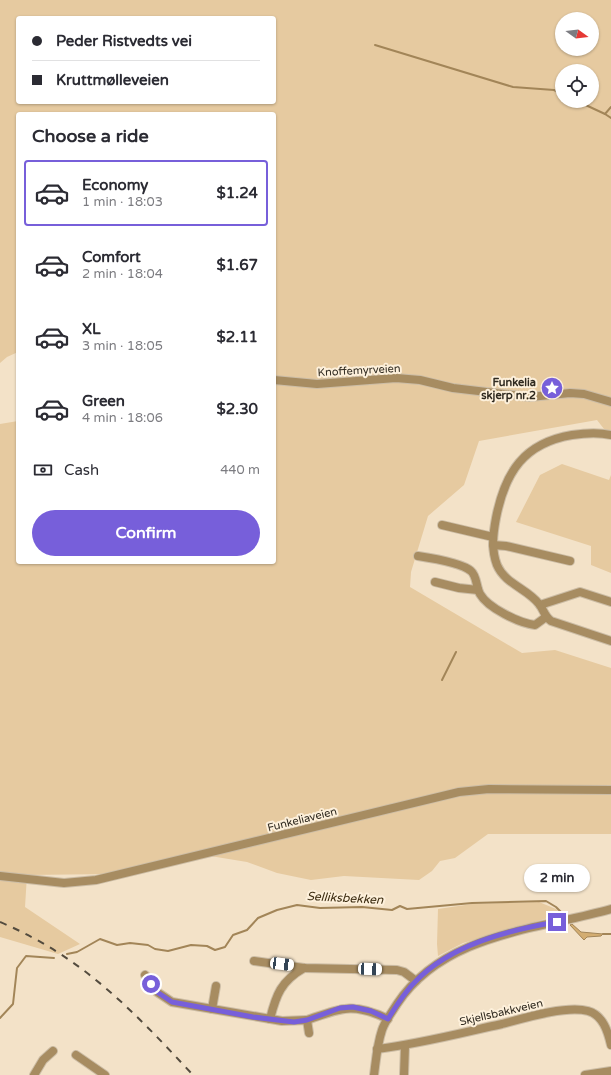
<!DOCTYPE html>
<meta charset="utf-8">
<style>
:root{--surface:#fff;--page:#f7f7f7;--text:#2b2b33;--muted:#7c7c81;--line:#e1e1e2;--accent:#775fda}
body{margin:0;font-family:"Varela Round",sans-serif;background:var(--page);color:var(--text);height:100vh;display:flex;flex-direction:column;font-size:15px;white-space:nowrap}
*{box-sizing:border-box;margin:0}
p{font-size:13px;color:var(--muted)}
.icon{flex:none;width:22px;height:22px;fill:none;stroke:currentColor;stroke-width:2;stroke-linecap:round;stroke-linejoin:round}
.map{position:relative;flex:1;overflow:hidden}
.side{position:absolute;left:16px;top:112px;width:260px;height:452px;display:flex;flex-direction:column;background:var(--surface);border-radius:4px;box-shadow:0 1px 3px #0004}
.side>*{flex:none}
.banner{position:absolute;left:16px;top:16px;width:260px;height:88px;border-radius:4px;box-shadow:0 1px 3px #0004;display:grid;align-content:center;height:88px;padding:0 16px;background:var(--surface)}
.needle{width:26px;rotate:105deg}
.buttons{position:absolute;left:555px;top:12px;display:grid;gap:8px}
.buttons a{display:grid;place-items:center;width:44px;height:44px;border-radius:50%;background:var(--surface);box-shadow:0 1px 3px #0004;font-size:20px}
.end{position:absolute;width:18px;height:18px;margin:-9px;border:5px solid #775fda;background:#fff;box-shadow:0 0 0 2px #fff}
.from{border-radius:50%}
.bubble{position:absolute;height:28px;border-radius:14px;background:var(--surface);box-shadow:0 1px 3px #0004;font-size:13px;font-weight:700;line-height:28px;text-align:center}
.car{position:absolute;width:12px;height:24px;margin:-12px -6px;border-radius:5px;box-shadow:0 0 3px 1px #0007;background:linear-gradient(#fff 24%,#345 0 40%,#fff 0 76%,#345 0 86%,#fff 0)}
.banner b{display:flex;align-items:center;gap:14px;height:38px;font-size:15px}
.banner b+b{border-top:1px solid var(--line)}
.banner i{width:10px;height:10px;background:var(--text)}
ul{padding:0;list-style:none}
li{display:flex;align-items:center;gap:12px;height:66px;margin:0 8px 6px;padding:0 8px;border:2px solid transparent;border-radius:4px}
li div{flex:1}
li b{display:block;font-size:15px}
li em{font-style:normal;font-weight:700}
li.active{border-color:var(--accent)}
li>.icon{width:36px;height:36px;stroke-width:1.5}
h2{padding:0 16px;font-size:18px;line-height:48px}
.pay{display:flex;align-items:center;gap:10px;height:44px;padding:0 16px;font-size:15px}
.pay p{margin-inline-start:auto}
.action{display:flex;gap:8px;margin-top:auto;padding:8px 16px}
.action a{flex:1;height:46px;border-radius:24px;background:var(--accent);color:#fff;font-size:16px;font-weight:700;line-height:46px;text-align:center}
.map>svg:first-child{display:block}
</style>
<div class="map">
<svg width="611" height="1075" viewBox="0 0 611 1075">
<rect width="100%" height="100%" fill="#f3e2c8"/>
<g fill="#e6caa0" fill-rule="evenodd">
<path d="M0 0H611V438L597 420 479 441 464 485 428 516 411 572 410 587 522 653 555 650 611 668V834H488L455 858 440 861 432 871 419 880 344 876 311 880 277 873 247 862 198 854 113 874 27 875 25 907 80 944 58 954 0 937V424L18 421V562H274V114H18V352L7 357 0 363ZM18 18H274V102H18ZM562 19H592V49H562ZM562 71H592V101H562Z"/>
<path d="M562 464 609 480 611 475V573L591 565V546L516 522 540 475Z"/>
<path d="M539 902 556 909 562 914 463 943 438 956 437 944 438 909 472 904Z"/>
</g>
<path fill="#d3ad71" stroke="#a28558" d="M572 924 581 932 603 934 601 936 587 937 584 940 570 925Z"/>
<g fill="none" stroke-linecap="round" stroke-linejoin="round">
<g stroke="#a28558" stroke-width="2">
<path d="M375 45 513 87 554 90 562 94"/>
<path d="M577 101 605 114"/>
<path d="M611 107 605 114 611 118"/>
<path d="M442 680 456 652"/>
<path d="M603 934H611"/>
<path d="M67 954 77 952 100 939 117 945 130 943 148 945 155 949 168 951 191 945 207 946 215 950 225 947 233 935 247 930 258 918 277 910 297 905 320 908 362 907 392 910 400 906 407 909 472 903 546 901 556 907 565 916"/>
<path d="M0 1018 13 1004 17 968 26 956 54 958"/>
</g>
<g stroke="#ccbda6" stroke-width="10">
<g id="minor">
<path d="M274 380 317 384 396 378 420 380 453 388 530 397 570 393 584 394 611 402"/>
<path d="M611 435C598 432 585 433 572 435 524 443 505 472 496 518 493 534 491 549 497 565 505 584 528 589 539 604 544 610 544 616 551 621L611 641"/>
<path d="M442 525 493 537"/>
<path d="M493 545 506 546 570 561"/>
<path d="M418 556C431 558 462 563 471 571 477 576 476 587 480 594 488 608 519 623 535 625L546 617"/>
<path d="M435 582 459 588 478 590"/>
<path d="M540 605 580 592 611 602"/>
<path d="M0 876 64 883 96 880 459 792 489 789 611 790"/>
<path d="M254 961 304 968 397 970 404 972 416 981"/>
<path d="M145 975 157 992 172 1002 282 1021 307 1020 309 1033"/>
<path d="M212 1009 216 986"/>
<path d="M270 1019C276 995 281 981 304 968"/>
<path d="M307 1020C342 1008 353 1002 388 1019"/>
<path d="M377 1049C419 1044 461 1033 502 1024 524 1018 567 1005 588 1011 603 1015 608 1032 611 1045"/>
<path d="M76 1055 105 1075"/>
<path d="M34 1075 43 1060 53 1051"/>
<path d="M374 1075C376 1060 377 1045 382 1030 385 1021 392 1012 397 1004 444 933 537 930 611 909"/>
<path d="M404 1075 405 1046"/>
<path d="M585 1075 611 1071"/>
</g>
</g>
<use href="#minor" stroke="#a78c61" stroke-width="8"/>
<path stroke="#534b3e" stroke-width="2" stroke-dasharray="7 7" stroke-linecap="butt" d="M0 922C83 957 133 1011 193 1075"/>
</g>
<g fill="none" stroke-linecap="round" stroke-linejoin="round">
<path stroke="#775fda" stroke-width="5" d="M151 984 157 992 172 1002 253 1017 294 1022 307 1020 340 1008 353 1007 371 1011 388 1019C396 1006 404 993 415 982 450 945 508 930 557 922"/>
</g>
<defs>
<g id="sight-disc" transform="scale(1.15)"><circle r="9.5" fill="#775fda" stroke="#fdf0db"/><path d="M0-6L1.8-2.2L6-1.7L2.9 1.2L3.7 5.4L0 3.3L-3.7 5.4L-2.9 1.2L-6-1.7L-1.8-2.2Z" fill="#fff"/></g>
</defs>
<g fill-rule="evenodd">
<use href="#sight-disc" x="552" y="388"/>
</g>
<g text-anchor="middle" stroke-width="4" stroke-linejoin="round" paint-order="stroke">
<g font-size="11" fill="#2f291f" stroke="#fdf0db">
<text transform="translate(359 370) rotate(-3)" y="4">Knoffemyrveien</text>
<text transform="translate(302 819) rotate(-14)" y="4">Funkeliaveien</text>
<text transform="translate(501 1012) rotate(-13)" y="4">Skjellsbakkveien</text>
</g>
<g font-size="11" font-weight="bold" fill="#2f291f" stroke="#fdf0db" text-anchor="end">
<text x="536" y="386">Funkelia<tspan x="536" dy="13">skjerp nr.2</tspan></text>
</g>
<g font-size="12" font-style="italic" fill="#3d2d12" stroke="#fdf0db">
<text transform="translate(345 898) rotate(3)" y="4">Selliksbekken</text>
</g>
</g>
</svg>
<div class="buttons">
<a><svg class="needle" viewBox="-14 -14 28 28"><path d="M0-13l5 13h-10z" fill="#e53935"/><path d="M0 13l5-13h-10z" fill="#7c7c81"/></svg></a>
<a><svg class="icon" aria-label="locate" viewBox="0 0 24 24"><circle cx="12" cy="12" r="6"/><path d="M12 2v4M12 18v4M2 12h4M18 12h4"/></svg></a>
</div>
<i class="end from" style="left:151px;top:984px"></i>
<i class="end" style="left:557px;top:922px"></i>
<div class="bubble" style="left:524px;top:864px;width:66px">2 min</div>
<i class="car" style="left:282px;top:964px;rotate:97deg"></i>
<i class="car" style="left:370px;top:969px;rotate:92deg"></i>
<div class="banner">
<b><i class="from"></i>Peder Ristvedts vei</b>
<b><i></i>Kruttmølleveien</b>
</div>
<section class="side">
<h2>Choose a ride</h2>
<ul>
<li class="active"><svg class="icon" aria-label="car" viewBox="0 0 24 24"><path d="M5 17H2v-5l4-1 3-4h7l3 4 3 1v5h-3M9 17h6M6 11h13"/><circle cx="7" cy="17" r="2"/><circle cx="17" cy="17" r="2"/></svg><div><b>Economy</b><p>1 min · 18:03</p></div><em>$1.24</em></li>
<li><svg class="icon" aria-label="car" viewBox="0 0 24 24"><path d="M5 17H2v-5l4-1 3-4h7l3 4 3 1v5h-3M9 17h6M6 11h13"/><circle cx="7" cy="17" r="2"/><circle cx="17" cy="17" r="2"/></svg><div><b>Comfort</b><p>2 min · 18:04</p></div><em>$1.67</em></li>
<li><svg class="icon" aria-label="car" viewBox="0 0 24 24"><path d="M5 17H2v-5l4-1 3-4h7l3 4 3 1v5h-3M9 17h6M6 11h13"/><circle cx="7" cy="17" r="2"/><circle cx="17" cy="17" r="2"/></svg><div><b>XL</b><p>3 min · 18:05</p></div><em>$2.11</em></li>
<li><svg class="icon" aria-label="car" viewBox="0 0 24 24"><path d="M5 17H2v-5l4-1 3-4h7l3 4 3 1v5h-3M9 17h6M6 11h13"/><circle cx="7" cy="17" r="2"/><circle cx="17" cy="17" r="2"/></svg><div><b>Green</b><p>4 min · 18:06</p></div><em>$2.30</em></li>
</ul>
<div class="pay"><svg class="icon" aria-label="cash" viewBox="0 0 24 24"><path d="M3 7h18v10H3z"/><circle cx="12" cy="12" r="2"/></svg>Cash<p>440 m</p></div>
<div class="action"><a>Confirm</a></div>
</section>
</div>
